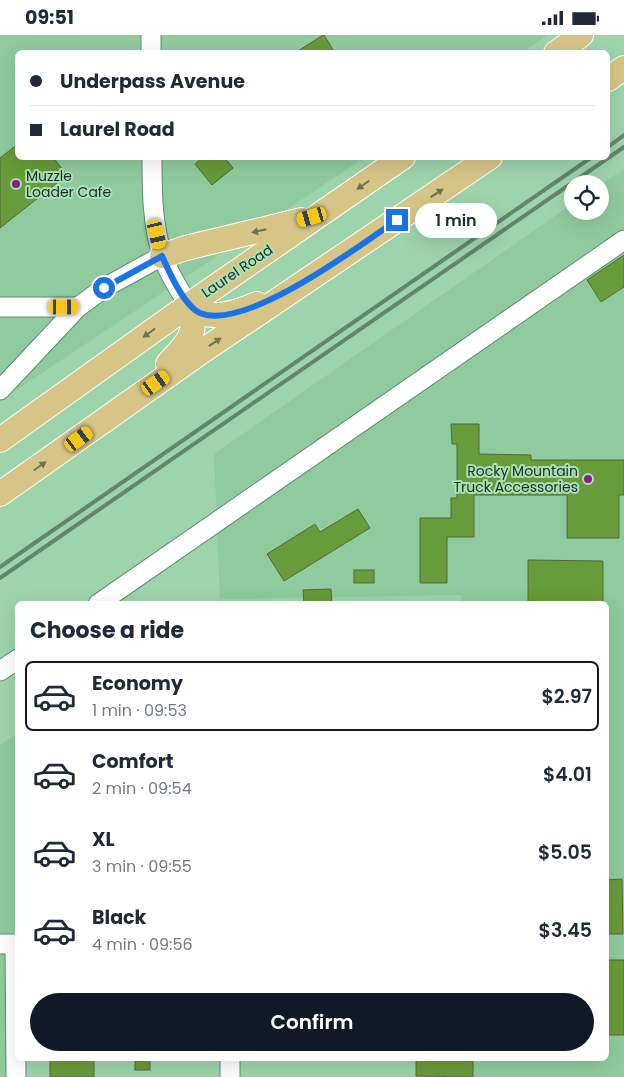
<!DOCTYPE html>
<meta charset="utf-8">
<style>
:root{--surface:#fff;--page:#f6f6f7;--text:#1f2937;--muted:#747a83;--line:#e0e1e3;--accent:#111827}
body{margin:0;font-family:Poppins,sans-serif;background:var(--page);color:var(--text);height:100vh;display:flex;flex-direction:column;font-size:19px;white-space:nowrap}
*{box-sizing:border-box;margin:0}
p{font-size:16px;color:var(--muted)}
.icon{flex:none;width:28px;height:28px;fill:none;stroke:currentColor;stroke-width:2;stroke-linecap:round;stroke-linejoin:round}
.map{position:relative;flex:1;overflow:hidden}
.sheet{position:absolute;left:15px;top:566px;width:594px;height:460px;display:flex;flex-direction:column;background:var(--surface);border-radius:8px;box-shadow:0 5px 20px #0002}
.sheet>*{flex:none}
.banner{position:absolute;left:15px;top:15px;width:595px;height:110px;border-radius:8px;box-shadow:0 5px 20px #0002;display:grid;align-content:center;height:110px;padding:0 15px;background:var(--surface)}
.controls{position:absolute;left:564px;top:140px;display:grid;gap:10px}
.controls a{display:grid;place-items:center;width:45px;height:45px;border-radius:50%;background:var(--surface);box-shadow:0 5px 20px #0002;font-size:25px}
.end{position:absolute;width:22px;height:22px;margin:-11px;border:6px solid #1a73e8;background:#fff;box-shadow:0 0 0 2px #fff}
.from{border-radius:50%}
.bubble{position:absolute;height:35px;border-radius:18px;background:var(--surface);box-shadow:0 5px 20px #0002;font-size:16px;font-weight:600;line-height:35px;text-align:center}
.car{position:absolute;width:15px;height:30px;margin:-15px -8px;border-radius:6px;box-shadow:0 0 4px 1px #0007;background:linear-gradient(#f5c518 24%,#345 0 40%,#f5c518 0 76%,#345 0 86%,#f5c518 0)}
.banner b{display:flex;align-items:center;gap:18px;height:48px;font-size:19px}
.banner b+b{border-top:1px solid var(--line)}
.banner i{width:12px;height:12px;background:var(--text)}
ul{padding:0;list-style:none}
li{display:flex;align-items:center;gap:15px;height:70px;margin:0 10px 8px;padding:0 5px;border:2px solid transparent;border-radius:8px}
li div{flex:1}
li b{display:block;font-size:19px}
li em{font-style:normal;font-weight:600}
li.selected{border-color:var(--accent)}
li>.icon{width:45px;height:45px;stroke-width:1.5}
h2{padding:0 15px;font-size:22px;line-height:60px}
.cta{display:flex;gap:10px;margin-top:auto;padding:10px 15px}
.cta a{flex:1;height:58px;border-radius:30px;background:var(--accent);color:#fff;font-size:20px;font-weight:600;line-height:58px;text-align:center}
.status{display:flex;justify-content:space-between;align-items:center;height:35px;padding:0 25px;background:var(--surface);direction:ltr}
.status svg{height:14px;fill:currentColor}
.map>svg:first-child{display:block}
</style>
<div class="status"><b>09:51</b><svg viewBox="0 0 49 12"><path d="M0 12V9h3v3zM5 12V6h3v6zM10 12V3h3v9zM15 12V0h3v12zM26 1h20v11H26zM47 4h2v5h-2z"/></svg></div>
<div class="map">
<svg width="624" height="1042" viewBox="0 0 624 1042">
<rect width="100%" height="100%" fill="#9ed4ac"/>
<g fill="#8fcb9e">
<path d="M0 0H548L521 18H18V122L364 123 0 366Z"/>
<path d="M624 134V1042H459V1024H606V569H461V560L220 564V569H212L220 564 214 419 572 169V176H600V150Z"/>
<path d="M17 699 16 1042H0V710Z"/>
</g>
<g fill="#689b39" stroke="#506b3b">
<path d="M324 0 335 18H295L323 0Z"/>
<path d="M18 109V122H53L67 140 0 193V123Z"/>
<path d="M203 122H224L233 133 212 150 195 129Z"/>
<path d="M624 220V252L601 267 587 245Z"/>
<path d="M451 389H479V419L531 420V425H624V460H619V503H567V460H474V502H447V548H420V483H451V463H457V409H452Z"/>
<path d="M358 474 370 493 284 546 267 519 315 489 320 497Z"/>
<path d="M528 525 603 526V569H528Z"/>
<rect x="354" y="535" width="20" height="13"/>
<path d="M331 554 332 569H304L303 555Z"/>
<path d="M622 844 623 899H606V845Z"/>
<rect x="606" y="925" width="18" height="75"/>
<rect x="135" y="1024" width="15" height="11"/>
<path d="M416 1024H473V1042L416 1041Z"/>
<rect x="50" y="1025" width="44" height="17"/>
</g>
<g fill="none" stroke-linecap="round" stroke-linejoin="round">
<g stroke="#5c8f6b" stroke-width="21">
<g id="minor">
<path d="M151 0V18"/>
<path d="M152 122C152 155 152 191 163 222 169 239 179 255 189 270"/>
<path d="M0 272H78"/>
<path d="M0 355 78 272 104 253 162 221"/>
<path d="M98 569 624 205"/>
<path d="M0 636 18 624"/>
<path d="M0 909H15L16 1042"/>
<path d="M230 1024V1042"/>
</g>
</g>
<g stroke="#fff" stroke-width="26">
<g id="major">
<path d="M556 18 581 0"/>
<path d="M608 44 624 33"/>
<path d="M162 221 186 213 302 185"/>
<path d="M189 270C208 288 236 278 257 269"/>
<path d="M168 329C186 309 200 299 189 270"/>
<path d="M0 405 189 270 403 122"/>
<path d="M0 459 201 317 490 122"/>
</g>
</g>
<use href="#minor" stroke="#fff" stroke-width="19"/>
<use href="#major" stroke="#d7c588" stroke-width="24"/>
<g stroke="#60876a" stroke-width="4">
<path d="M608 112 624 100"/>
<path d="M0 532 592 122"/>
<path d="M0 543 624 112"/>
</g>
</g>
<defs><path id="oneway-solid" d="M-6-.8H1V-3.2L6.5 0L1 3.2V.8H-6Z" transform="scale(1.25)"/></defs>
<g fill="#6e724e">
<use href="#oneway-solid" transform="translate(363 150) rotate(145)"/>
<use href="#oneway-solid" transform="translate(437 158) rotate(-34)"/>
<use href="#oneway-solid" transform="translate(259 196) rotate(167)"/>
<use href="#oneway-solid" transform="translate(149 298) rotate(144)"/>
<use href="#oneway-solid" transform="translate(215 307) rotate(-34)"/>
<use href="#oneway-solid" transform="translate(40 431) rotate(-35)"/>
</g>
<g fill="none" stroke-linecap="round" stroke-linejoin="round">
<path stroke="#1a73e8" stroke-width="6" d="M104 253 162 221C169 237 184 271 200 278 245 297 359 211 397 185"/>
</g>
<g fill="#8b1d81" stroke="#abe1b8" stroke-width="2">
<circle cx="16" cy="149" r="5"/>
<circle cx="588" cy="444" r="5"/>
</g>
<g text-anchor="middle" stroke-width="4" stroke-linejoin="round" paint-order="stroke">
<g font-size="14" fill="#182e1f" stroke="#abe1b8" text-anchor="start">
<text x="26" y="146">Muzzle<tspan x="26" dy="16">Loader Cafe</tspan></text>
<text x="578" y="441" text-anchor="end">Rocky Mountain<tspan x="578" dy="16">Truck Accessories</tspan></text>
</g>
<g font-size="14" fill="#182e1f" stroke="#abe1b8">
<text transform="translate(237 236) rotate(-34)" y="5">Laurel Road</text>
</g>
</g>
</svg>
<div class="controls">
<a><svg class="icon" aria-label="locate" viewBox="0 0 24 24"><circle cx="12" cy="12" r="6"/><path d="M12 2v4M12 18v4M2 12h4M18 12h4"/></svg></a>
</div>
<i class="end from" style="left:104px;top:253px"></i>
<i class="end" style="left:397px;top:185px"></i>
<div class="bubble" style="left:415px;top:168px;width:82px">1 min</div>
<i class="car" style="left:312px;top:182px;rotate:254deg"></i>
<i class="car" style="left:157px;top:199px;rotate:167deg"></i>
<i class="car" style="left:64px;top:272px;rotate:90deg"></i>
<i class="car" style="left:156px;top:348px;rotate:55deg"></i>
<i class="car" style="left:79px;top:404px;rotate:54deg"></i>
<div class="banner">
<b><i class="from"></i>Underpass Avenue</b>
<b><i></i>Laurel Road</b>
</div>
<section class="sheet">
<h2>Choose a ride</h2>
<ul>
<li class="selected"><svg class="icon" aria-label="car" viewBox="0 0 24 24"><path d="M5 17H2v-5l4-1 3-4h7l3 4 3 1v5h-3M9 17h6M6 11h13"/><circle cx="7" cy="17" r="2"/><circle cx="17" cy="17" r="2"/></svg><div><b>Economy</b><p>1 min · 09:53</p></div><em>$2.97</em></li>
<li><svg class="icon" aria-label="car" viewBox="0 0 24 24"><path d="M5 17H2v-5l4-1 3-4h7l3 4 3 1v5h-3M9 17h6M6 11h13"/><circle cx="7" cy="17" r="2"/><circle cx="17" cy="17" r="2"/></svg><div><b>Comfort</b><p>2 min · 09:54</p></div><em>$4.01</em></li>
<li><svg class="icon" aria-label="car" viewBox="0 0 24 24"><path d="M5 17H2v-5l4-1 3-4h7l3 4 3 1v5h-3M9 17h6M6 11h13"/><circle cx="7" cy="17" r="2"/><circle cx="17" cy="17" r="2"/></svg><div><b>XL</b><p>3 min · 09:55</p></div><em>$5.05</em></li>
<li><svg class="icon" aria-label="car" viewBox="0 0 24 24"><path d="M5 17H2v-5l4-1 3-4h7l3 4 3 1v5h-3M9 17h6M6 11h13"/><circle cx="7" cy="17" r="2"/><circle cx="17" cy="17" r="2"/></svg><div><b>Black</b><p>4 min · 09:56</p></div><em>$3.45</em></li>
</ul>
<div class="cta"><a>Confirm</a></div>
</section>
</div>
